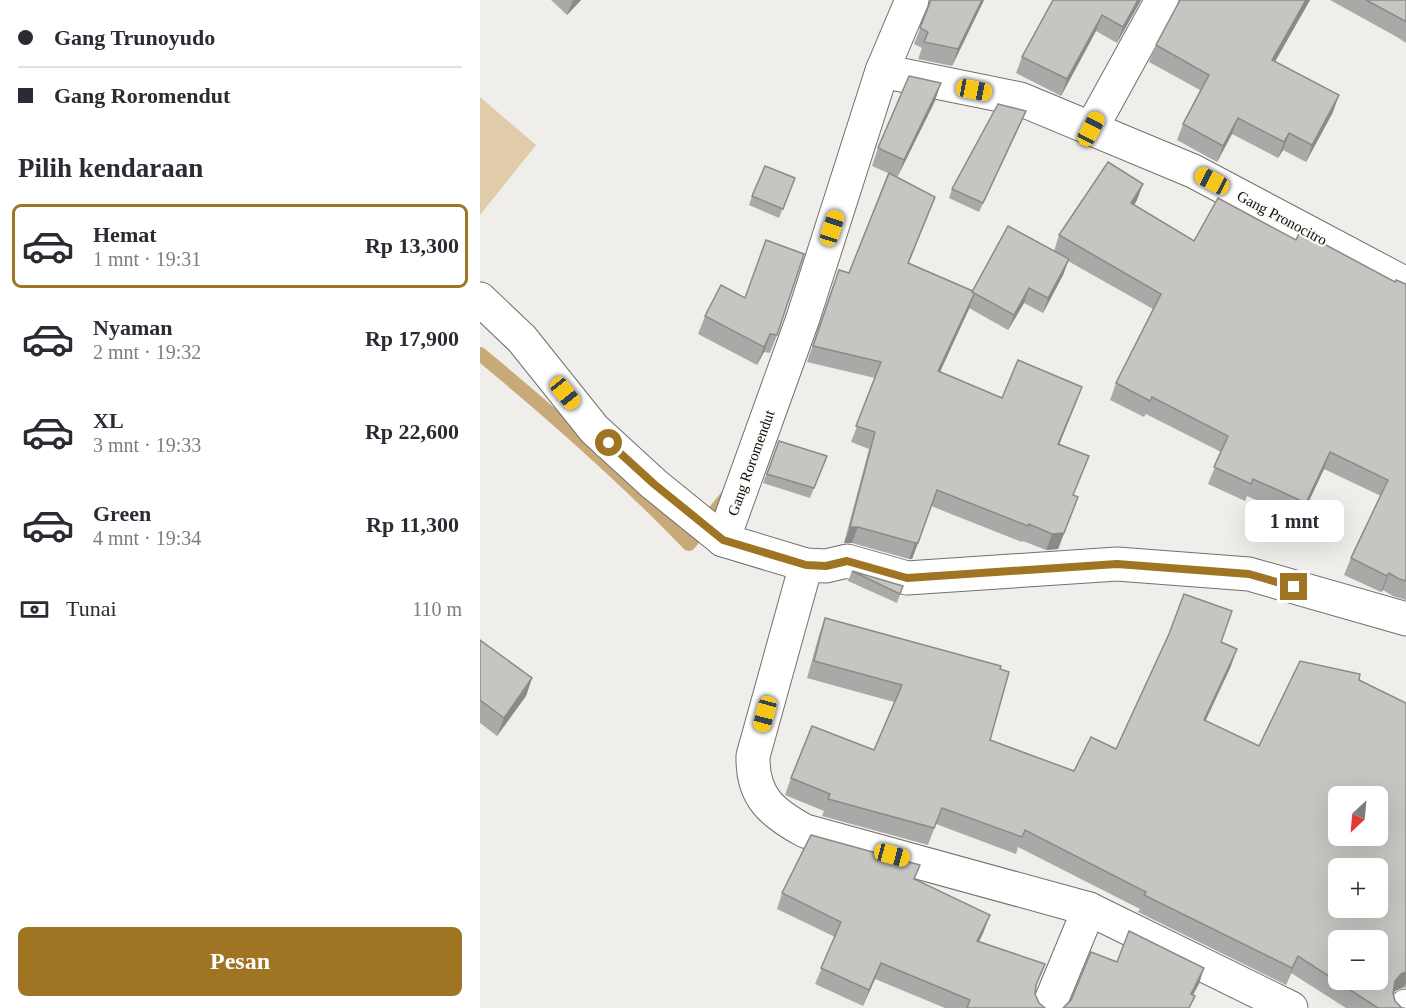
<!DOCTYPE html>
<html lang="id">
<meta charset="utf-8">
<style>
:root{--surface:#fff;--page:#f2f2f3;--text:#2b2b33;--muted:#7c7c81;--line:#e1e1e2;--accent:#9f7524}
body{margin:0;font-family:"Times New Roman",serif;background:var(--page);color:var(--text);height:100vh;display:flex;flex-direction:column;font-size:22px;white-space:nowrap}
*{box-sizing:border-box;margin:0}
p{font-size:20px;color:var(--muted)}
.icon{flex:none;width:33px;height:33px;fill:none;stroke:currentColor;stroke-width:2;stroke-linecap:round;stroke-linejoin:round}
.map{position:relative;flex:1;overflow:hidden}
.details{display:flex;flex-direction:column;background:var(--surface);width:480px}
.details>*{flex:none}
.banner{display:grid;align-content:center;height:132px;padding:0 18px;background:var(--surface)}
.needle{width:39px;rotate:206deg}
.tools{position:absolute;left:848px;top:786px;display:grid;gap:12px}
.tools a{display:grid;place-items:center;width:60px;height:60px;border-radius:9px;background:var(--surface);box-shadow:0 6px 24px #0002;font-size:30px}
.end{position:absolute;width:27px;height:27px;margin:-14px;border:8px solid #9f7524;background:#fff;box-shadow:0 0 0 3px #fff}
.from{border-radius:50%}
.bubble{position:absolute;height:42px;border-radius:9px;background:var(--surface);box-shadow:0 6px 24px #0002;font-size:20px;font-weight:700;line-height:42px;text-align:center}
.car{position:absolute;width:18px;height:36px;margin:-18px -9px;border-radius:8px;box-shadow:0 0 4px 2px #0007;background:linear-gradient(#f5c518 24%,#345 0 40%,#f5c518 0 76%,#345 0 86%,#f5c518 0)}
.banner b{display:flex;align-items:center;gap:21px;height:57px;font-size:22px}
.banner b+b{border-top:2px solid var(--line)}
.banner i{width:15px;height:15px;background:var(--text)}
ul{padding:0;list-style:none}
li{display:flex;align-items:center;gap:18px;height:84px;margin:0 12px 9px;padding:0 6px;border:3px solid transparent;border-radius:9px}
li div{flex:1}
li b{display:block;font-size:22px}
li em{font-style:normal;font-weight:700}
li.current{border-color:var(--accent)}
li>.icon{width:54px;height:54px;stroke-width:1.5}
h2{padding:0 18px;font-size:27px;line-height:72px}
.pay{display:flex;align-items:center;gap:15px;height:66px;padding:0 18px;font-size:22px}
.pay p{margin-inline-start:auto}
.cta{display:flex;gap:12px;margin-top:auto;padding:12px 18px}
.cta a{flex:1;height:69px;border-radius:9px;background:var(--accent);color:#fff;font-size:24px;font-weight:700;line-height:69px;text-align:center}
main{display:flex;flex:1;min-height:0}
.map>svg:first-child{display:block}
</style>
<main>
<section class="details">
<div class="banner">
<b><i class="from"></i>Gang Trunoyudo</b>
<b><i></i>Gang Roromendut</b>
</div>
<h2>Pilih kendaraan</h2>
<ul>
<li class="current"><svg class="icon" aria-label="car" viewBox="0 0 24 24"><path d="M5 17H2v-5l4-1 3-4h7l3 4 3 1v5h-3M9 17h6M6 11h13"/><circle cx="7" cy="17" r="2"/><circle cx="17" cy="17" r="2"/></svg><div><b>Hemat</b><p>1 mnt · 19:31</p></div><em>Rp 13,300</em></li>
<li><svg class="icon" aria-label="car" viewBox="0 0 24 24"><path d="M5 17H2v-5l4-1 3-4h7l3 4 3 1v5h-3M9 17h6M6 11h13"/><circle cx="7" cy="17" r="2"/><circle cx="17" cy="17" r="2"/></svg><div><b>Nyaman</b><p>2 mnt · 19:32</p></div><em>Rp 17,900</em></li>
<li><svg class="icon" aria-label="car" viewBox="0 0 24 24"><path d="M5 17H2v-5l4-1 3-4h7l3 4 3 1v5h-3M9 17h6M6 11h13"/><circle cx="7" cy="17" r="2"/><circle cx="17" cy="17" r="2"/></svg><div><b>XL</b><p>3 mnt · 19:33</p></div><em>Rp 22,600</em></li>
<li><svg class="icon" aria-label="car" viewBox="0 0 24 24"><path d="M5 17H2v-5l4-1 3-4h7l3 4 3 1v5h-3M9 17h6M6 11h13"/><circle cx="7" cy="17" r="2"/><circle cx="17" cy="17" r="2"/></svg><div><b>Green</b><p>4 mnt · 19:34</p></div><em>Rp 11,300</em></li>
</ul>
<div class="pay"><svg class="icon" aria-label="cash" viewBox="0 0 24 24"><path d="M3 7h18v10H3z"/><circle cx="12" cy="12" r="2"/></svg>Tunai<p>110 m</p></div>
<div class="cta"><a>Pesan</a></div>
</section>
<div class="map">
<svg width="926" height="1008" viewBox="0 0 926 1008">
<rect width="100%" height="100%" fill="#efeeeb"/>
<path fill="#e1ccaa" d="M0 97 56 145 0 215Z"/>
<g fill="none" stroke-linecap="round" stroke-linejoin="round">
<path stroke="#c8aa79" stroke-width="14" d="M0 354C73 414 143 476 209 544L248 495"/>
<g stroke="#72706e" stroke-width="35">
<g id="street">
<path d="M432 0 402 71 323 318 243 540 326 565 346 566 367 561 427 578 637 564 769 574 926 619"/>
<path d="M402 71 540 99 713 171 926 284"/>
<path d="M611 129 682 0"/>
<path d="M0 299 42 339 114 429 174 484 243 540"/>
<path d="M326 565 273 756C272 797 292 813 325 831L609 909 811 1008"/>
<path d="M568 1008 609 909"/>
<path d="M925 1008 926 1006"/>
</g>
</g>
<use href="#street" stroke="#fff" stroke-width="33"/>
</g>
<g fill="#aba9a7">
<path d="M71 0H101L87 15Z"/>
<path d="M450 0H504L472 66 438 59 442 48 434 44 450 4Z"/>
<path d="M573 0H661L637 43 616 31 581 96 536 73 542 57Z"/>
<path d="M700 0H830L795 62 853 112 826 162 803 150 798 158 752 134 737 162 697 140 703 124 720 90 669 62 676 45Z"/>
<path d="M850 0H926V43L917 37Z"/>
<path d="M455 101 417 177 455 197 429 263 492 291 574 251 579 235 657 200 654 205 714 241 816 240 915 282 926 284V600L913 596 903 590 901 592 864 575 871 558 901 496 844 469 820 520 767 496 765 501 728 484 741 452 666 414 664 417 630 400 636 383 673 309 588 261 583 275 563 313 544 303 528 330 489 308 460 372 522 398 596 403 579 444 609 456 593 495 592 513 578 549 566 550 543 541 542 542 451 506 432 559H429L372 543H364L389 449 371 442 395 378 327 362 353 286 369 273 408 173 392 166 398 148Z"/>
<path d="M546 111 542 120 499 212 469 198 472 189Z"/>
<path d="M315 178 299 218 269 205 272 196Z"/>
<path d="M225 316 297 335 290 353 284 352 277 365 218 334Z"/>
<path d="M299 441 347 456 330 498 283 483Z"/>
<path d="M372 571 423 586 417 603 368 581Z"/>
<path d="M345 618 510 740 594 771 636 749 741 642 751 666 725 721 779 746 879 680 926 703V988L924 987 915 991 913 994 915 1001 922 1008H925H866L811 973 806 985 658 912 660 909 538 847 536 854 456 824 448 845 342 816 344 811 305 795 311 778 394 750 414 702 327 678 339 635Z"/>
<path d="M0 640 52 678 46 696 17 736 0 723Z"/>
<path d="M435 879 504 931 499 942 556 988 555 994 559 1003 565 1008H465L395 979 383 1006 335 984 355 937 297 909 302 893Z"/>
</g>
<g fill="#8b8a88">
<path d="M93 0H101L87 15Z"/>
<path d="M502 0H504L472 66 478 49Z"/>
<path d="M658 0H661L637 43 643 27Z"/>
<path d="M826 0H830L786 77 792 60Z"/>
<path d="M622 15 616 31 581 96 587 79Z"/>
<path d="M461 83 455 101 417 178 424 160Z"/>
<path d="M859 95 853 112 826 162 832 145Z"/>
<path d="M758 118 752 134 737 162 743 146Z"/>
<path d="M809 133 803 150 798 158 804 142Z"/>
<path d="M663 184 657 200 645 220 651 203Z"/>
<path d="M589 259 583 275 563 313 568 298Z"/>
<path d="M549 288 544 303 528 330 534 315Z"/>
<path d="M495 292 489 309 453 387 458 371Z"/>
<path d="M290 334 284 352 277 365 284 347Z"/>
<path d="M602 387 596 403 573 460 578 444Z"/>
<path d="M850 452 844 469 820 520 826 503Z"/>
<path d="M598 497 578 549 566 550 572 534Z"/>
<path d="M370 527H378L372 543H364Z"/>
<path d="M435 543H438L432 559H429Z"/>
<path d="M909 573 903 590 901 592 907 576Z"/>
<path d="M757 649 751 666 718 737 724 720Z"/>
<path d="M52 678 46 696 17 736 24 718Z"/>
<path d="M510 915 504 931 491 957 497 941Z"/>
<path d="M818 956 811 973 806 985 812 968Z"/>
<path d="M401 963 395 979 383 1006 389 990Z"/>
<path d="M724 968 719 984 706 1008 711 994Z"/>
<path d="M926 972V983L924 987 915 991 909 998 915 981 921 974Z"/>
</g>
<g fill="#c7c5c2" stroke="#8b8a88" stroke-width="1.5" fill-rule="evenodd">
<path d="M451 0H502L478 49 444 42 448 32 440 28Z"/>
<path d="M573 0H658L643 27 622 15 587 79 542 57Z"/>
<path d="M700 0H826L792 60 859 95 832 145 809 133 804 142 758 118 743 146 703 124 729 75 676 45Z"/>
<path d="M886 0H926V22L923 20Z"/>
<path d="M429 76 461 83 424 160 398 148Z"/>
<path d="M518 104 546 111 503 203 472 189Z"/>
<path d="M628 162 663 184 651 203 714 241 738 198 816 240 820 231 915 282 916 280 926 284V581L919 579 909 573 907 576 871 558 908 480 850 452 826 503 773 479 771 484 734 467 748 436 672 397 670 401 636 383 681 294 579 235Z"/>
<path d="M285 166 315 178 303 209 272 196Z"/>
<path d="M409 173 455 197 428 263 495 292 458 371 522 398 538 360 602 387 578 444 609 456 593 495 598 497 584 533 572 534 549 524 548 526 457 490 438 543H435L378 527H370L395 432 376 426 401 362 333 346 359 270 369 273Z"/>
<path d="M528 226 589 259 568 298 549 288 534 315 492 292Z"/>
<path d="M286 240 324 254 297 335 290 334 284 347 225 316 241 285 265 298Z"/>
<path d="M299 441 347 456 334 488 287 474Z"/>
<path d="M372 571 423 586 420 594Z"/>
<path d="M704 594 752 611 741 642 757 649 724 720 779 746 820 661 880 674 879 680 926 703V972L921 974 915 981 913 993 915 1001 922 1008H925H898L818 956 812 968 664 895 666 892 545 830 542 837 462 808 454 828 348 799 350 794 311 778 332 726 394 750 422 685 334 661 345 618 521 666 520 669 529 672 510 740 594 771 611 737 636 749 689 634ZM858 796H897V836H858ZM858 868H897V908H858ZM858 940H897V980H858Z"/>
<path d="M0 640 52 678 24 718 0 700Z"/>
<path d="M331 835 440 865 434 879 510 915 497 941 565 964 556 985 555 994 559 1003 565 1008H487L490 1000 401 963 389 990 341 968 361 922 302 893Z"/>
<path d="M649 931 724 968 711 994 715 996 709 1008H583L591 1000 611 952 637 962Z"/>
</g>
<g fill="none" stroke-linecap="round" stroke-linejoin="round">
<path stroke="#9f7524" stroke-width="8" d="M129 443 174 484 243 540 326 565 346 566 367 561 427 578 637 564 769 574 814 587"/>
</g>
<g text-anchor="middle" stroke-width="4.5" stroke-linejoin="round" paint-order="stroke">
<g font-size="15" fill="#0f0e0d" stroke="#fdfbf8">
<text transform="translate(802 218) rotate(28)" y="5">Gang Pronocitro</text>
<text transform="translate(271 463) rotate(-70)" y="5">Gang Roromendut</text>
</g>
</g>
</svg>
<div class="tools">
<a><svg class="needle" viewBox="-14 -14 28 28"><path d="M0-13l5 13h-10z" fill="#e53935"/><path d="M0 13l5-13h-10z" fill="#7c7c81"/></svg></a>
<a>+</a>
<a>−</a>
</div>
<i class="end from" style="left:129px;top:443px"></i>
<i class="end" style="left:814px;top:587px"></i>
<div class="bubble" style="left:765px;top:500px;width:99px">1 mnt</div>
<i class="car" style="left:494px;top:90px;rotate:101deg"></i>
<i class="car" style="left:611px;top:129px;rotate:28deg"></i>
<i class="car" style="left:732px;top:181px;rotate:298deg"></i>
<i class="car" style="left:352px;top:228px;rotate:18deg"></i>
<i class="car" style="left:85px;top:393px;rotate:141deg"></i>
<i class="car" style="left:285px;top:714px;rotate:195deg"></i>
<i class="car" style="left:412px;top:855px;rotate:105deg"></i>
</div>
</main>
